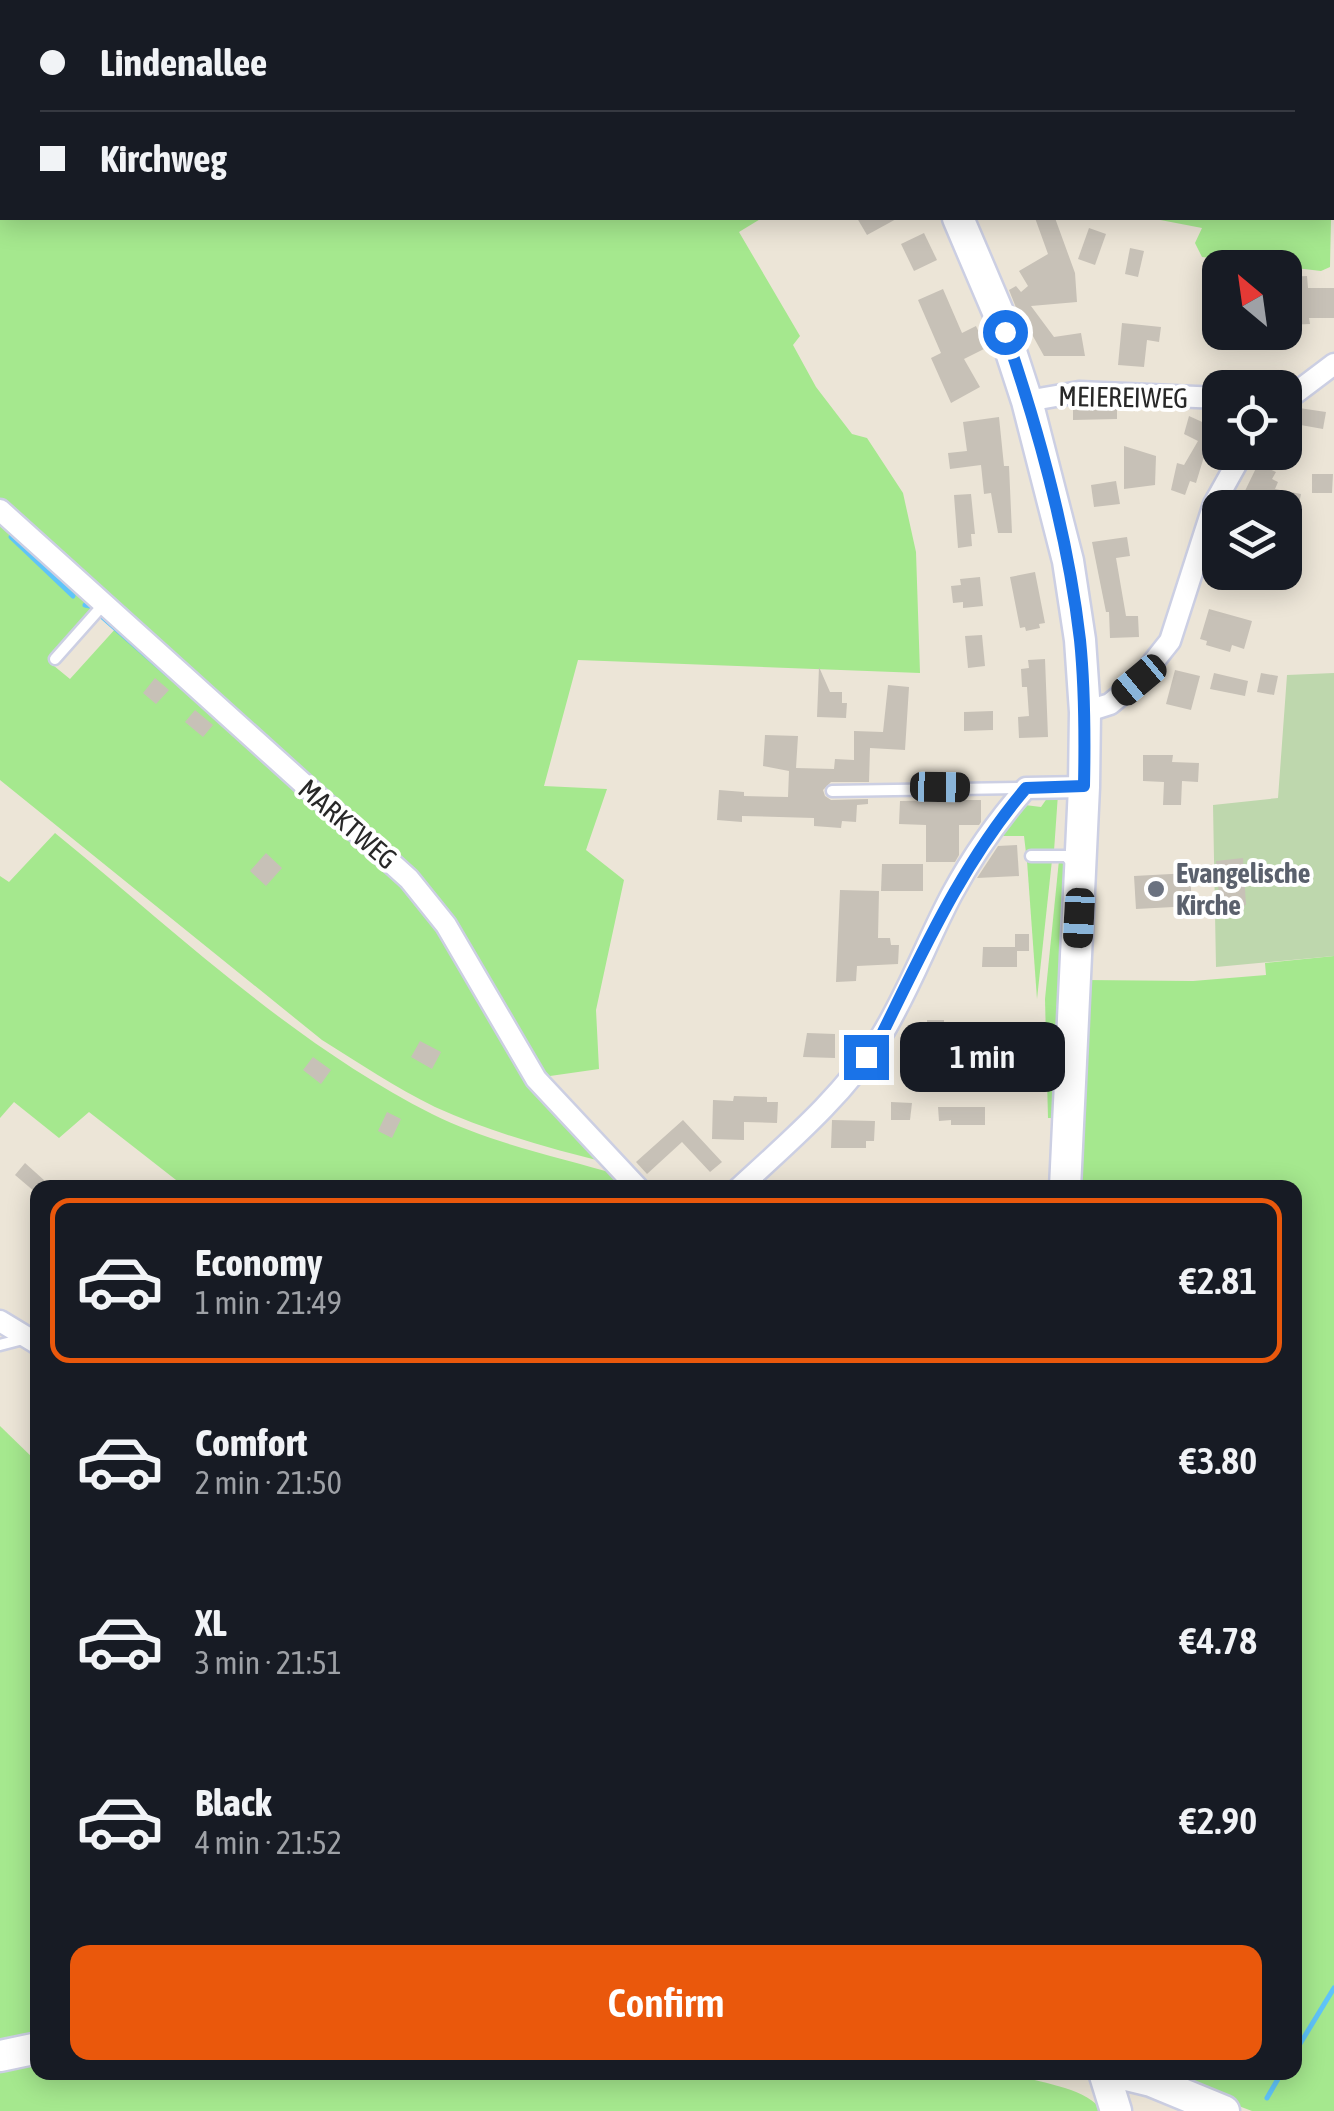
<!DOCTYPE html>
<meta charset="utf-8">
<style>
:root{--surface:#171b24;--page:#20242c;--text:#f1f3f6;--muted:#9ea1a6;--line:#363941;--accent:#ea580c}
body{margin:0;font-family:"Asap Condensed",sans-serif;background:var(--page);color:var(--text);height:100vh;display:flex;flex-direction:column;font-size:38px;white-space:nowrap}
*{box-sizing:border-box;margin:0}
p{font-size:32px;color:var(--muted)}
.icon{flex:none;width:55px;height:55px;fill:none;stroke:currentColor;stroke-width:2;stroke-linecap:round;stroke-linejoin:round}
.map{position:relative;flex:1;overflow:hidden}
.details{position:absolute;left:30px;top:1180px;width:1272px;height:900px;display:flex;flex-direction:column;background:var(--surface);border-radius:20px;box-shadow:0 5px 25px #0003}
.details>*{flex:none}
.guide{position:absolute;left:0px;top:0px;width:1335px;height:220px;box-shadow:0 5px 25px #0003;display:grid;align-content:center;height:220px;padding:0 40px;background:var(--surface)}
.needle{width:65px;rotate:331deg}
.buttons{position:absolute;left:1202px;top:250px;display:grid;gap:20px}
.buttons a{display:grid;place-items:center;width:100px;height:100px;border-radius:20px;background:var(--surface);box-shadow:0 5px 25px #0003;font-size:50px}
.end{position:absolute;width:45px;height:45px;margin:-22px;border:12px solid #1a73e8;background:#fff;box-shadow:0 0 0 5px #fff}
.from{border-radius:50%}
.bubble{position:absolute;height:70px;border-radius:20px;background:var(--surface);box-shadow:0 5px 25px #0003;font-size:32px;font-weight:600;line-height:70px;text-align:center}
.car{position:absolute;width:30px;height:60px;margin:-30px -15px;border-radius:12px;box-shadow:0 0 8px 2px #0007;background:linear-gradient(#222 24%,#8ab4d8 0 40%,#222 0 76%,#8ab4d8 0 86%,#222 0)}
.guide b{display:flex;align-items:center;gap:35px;height:95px;font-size:38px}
.guide b+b{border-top:2px solid var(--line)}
.guide i{width:25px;height:25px;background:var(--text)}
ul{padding:18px 0 0;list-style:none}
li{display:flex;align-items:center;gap:30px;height:165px;margin:0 20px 15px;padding:0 20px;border:5px solid transparent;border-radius:20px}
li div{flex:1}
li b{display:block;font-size:38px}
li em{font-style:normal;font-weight:600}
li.active{border-color:var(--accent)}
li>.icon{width:90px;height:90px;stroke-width:1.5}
.primary-button{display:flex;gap:20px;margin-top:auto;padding:20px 40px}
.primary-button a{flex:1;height:115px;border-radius:20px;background:var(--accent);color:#fff;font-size:40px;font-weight:600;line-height:115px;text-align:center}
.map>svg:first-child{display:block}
</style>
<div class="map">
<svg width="1334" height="2111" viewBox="0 0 1334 2111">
<rect width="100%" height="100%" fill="#ece5d7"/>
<g fill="#a5e88e">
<path d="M0 0 565 2H2V218H762L739 232 800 336 793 345 816 387 852 434 867 438 903 493 916 552 920 673 578 660 544 786 607 789 586 850 624 880 596 1010 599 1069 543 1077 453 926 0 505Z"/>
<path d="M1150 218H1331L1330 267 1321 271 1202 257 1195 243 1202 228Z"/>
<path d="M0 518 95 603 48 661 70 679 117 627 422 899 477 988 612 1164C552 1149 492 1133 435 1107 396 1088 359 1063 322 1040L0 780Z"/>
<path d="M1050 794H1058L1054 851 1026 853 1024 836H990L1017 804 1041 807Z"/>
<path d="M55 833C175 931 292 1043 432 1114 490 1143 558 1157 620 1175L629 1187H185L89 1112 59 1138 14 1102 0 1118V876L9 882Z"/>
<path d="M1065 859 1073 869 1057 1118H1048L1045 999 1059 860Z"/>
<path d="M1052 860 1037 999 1027 861Z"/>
<path d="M1334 956V2111H1252L1151 2073 1295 2072V1188H1075L1085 980 1193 981 1266 975 1265 963Z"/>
<path d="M0 1426 38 1463 37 2037 0 2045Z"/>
<path d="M37 2058 38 2072H1003C1029 2081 1087 2086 1102 2111H0V2066Z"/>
</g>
<path fill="#bed7ad" d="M1334 673V956L1216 967 1213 805 1278 798 1287 675Z"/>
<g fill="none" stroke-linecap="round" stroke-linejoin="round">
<g stroke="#5fc4f9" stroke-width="5">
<path d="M11 537 73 596"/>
<path d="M85 605 90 606"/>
<path d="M100 615 168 675"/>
<path d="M1295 2052 1334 1988"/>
<path d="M1267 2098 1282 2072"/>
</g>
</g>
<g fill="#c7c1b7">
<path d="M857 218H898L867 235Z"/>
<path d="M1035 218H1055L1075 273 1077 302 1031 306 1054 337 1081 333 1085 356H1044L1024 320 1019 315 1009 290 1016 286 1021 292 1028 286 1019 271 1048 254Z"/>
<path d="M1089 228 1106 234 1095 265 1078 259Z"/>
<path d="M924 233 937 260 914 271 901 244Z"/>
<path d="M1130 248 1144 251 1138 277 1125 274Z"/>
<path d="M1307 276 1308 288H1334V318H1309L1310 324 1287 325 1285 277Z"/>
<path d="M943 289 962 333 976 326 986 348 964 359 980 387 951 403 931 358 941 353 918 300Z"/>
<path d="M1122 323 1161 327 1159 342 1147 340 1144 367 1118 365Z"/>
<path d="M1073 407H1117V419L1073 420Z"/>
<path d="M1299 408 1326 412 1323 429 1295 424Z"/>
<path d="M1189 416 1220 430V448L1216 456 1206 450 1196 483 1190 481 1185 495 1171 490 1177 463 1184 465 1198 441 1184 434Z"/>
<path d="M999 417 1004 466H1009L1012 533H998L991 493 984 494 981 465 950 469 948 453 967 451 963 422Z"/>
<path d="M1124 446 1156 456 1155 485 1124 489Z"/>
<path d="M1258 464 1276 472 1272 479 1278 482 1275 489 1301 494 1292 539 1285 538V508H1247L1252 498 1243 495Z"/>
<path d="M1312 474H1333L1332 493H1312Z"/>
<path d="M1116 481 1120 504 1094 507 1091 485Z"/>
<path d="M971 494 975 534H971L972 546 958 548 954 495Z"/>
<path d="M1127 537 1130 556 1116 558 1126 616H1138L1139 637 1110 638 1109 612H1106L1092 542Z"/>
<path d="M1035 572 1045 623 1039 624 1040 628 1026 631 1025 627 1020 628 1010 577Z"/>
<path d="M980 577 983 606 963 608V602L953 603 951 586 961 585 960 579Z"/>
<path d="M1209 609 1252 621 1244 649 1232 645 1230 652 1206 645 1207 641 1200 639Z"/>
<path d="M982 635 985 666 968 668 965 636Z"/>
<path d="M1045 659 1048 737 1019 738 1018 717 1029 716 1027 687H1022L1021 669 1029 668 1028 660Z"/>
<path d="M819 667 830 692H842V703H847L846 718 817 717Z"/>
<path d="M1175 670 1200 676 1191 710 1166 704Z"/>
<path d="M1214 673 1248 681 1245 696 1210 689Z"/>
<path d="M1261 673 1278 676 1274 695 1257 692Z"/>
<path d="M155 678 169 690 156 704 143 693Z"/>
<path d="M888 685 909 687 905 750 870 748 869 782H831L823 790 825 796 831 800 868 799V804L857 805 856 822 842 821 841 828 814 826V818L742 816V822L717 820 719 790 744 792V796L788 797 789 771 763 766 765 735 798 736 796 768 834 769 835 759 854 760V731L883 732Z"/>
<path d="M195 710 213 725 203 737 185 722Z"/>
<path d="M993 711V730L964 731V712Z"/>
<path d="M1143 755H1173L1172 762 1199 763 1198 782 1182 781 1181 805H1163L1164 782 1143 781Z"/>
<path d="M953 800H981V822L979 825H959V855L955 862H926V825L899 824 900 801Z"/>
<path d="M1017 845 1019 876 977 878 998 846Z"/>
<path d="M266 853 282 868 266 886 250 871Z"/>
<path d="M1243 858 1246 905 1220 907 1216 861Z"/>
<path d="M882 864H923V891H881Z"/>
<path d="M1190 873 1192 906 1136 909 1134 876Z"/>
<path d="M840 890 879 891 878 938H890L891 945H899L898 964 857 966 856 981 836 982Z"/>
<path d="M1015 934H1029V951H1017V967H982L983 947H1015Z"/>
<path d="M927 1020H944V1055L936 1056V1063H903V1041H927Z"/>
<path d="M807 1033 835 1034V1058L803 1057Z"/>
<path d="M420 1041 441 1052 432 1069 411 1057Z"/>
<path d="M313 1057 331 1070 321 1084 303 1070Z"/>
<path d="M734 1096 767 1097V1102H778L777 1123 744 1122V1140L712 1139 713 1100 733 1101Z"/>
<path d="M891 1102 912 1103 910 1120H891Z"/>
<path d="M938 1107H985V1125H951V1120L939 1121Z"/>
<path d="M387 1112 401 1119 392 1138 378 1131Z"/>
<path d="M683 1120 722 1162 710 1172 682 1142 647 1174 636 1162Z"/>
<path d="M832 1120 875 1121 874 1141H866V1148H831Z"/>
<path d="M25 1163 45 1181 35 1192 15 1175Z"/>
</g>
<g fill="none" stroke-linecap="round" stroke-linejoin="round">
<g stroke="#cccfe3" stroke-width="15">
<g id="lane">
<path d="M55 659 103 605"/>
<path d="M832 791 1026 788"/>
<path d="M1031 856H1066L1072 863"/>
<path d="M0 1345 23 1339"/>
</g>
</g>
<g stroke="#cccfe3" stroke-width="25">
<g id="street">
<path d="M1027 401 1079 392 1220 398"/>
<path d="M1285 401 1334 364"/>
<path d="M0 510 409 879 446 925 536 1079 638 1188"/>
<path d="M1085 712 1110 704 1139 680 1170 641 1214 504 1243 452"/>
<path d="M739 1188C790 1141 843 1096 880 1038 908 993 927 941 952 894 973 855 997 821 1026 788L1084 787"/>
<path d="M0 1321 38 1344"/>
</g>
</g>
<g stroke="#cccfe3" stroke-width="35">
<g id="secondary">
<path d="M814 0 816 2"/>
<path d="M958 218 998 312 1027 401 1068 561 1080 640 1085 712 1084 787 1065 1188"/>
<path d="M0 2056 38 2048"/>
<path d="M1104 2072 1116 2111"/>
<path d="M1114 2072 1151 2081 1224 2111"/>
</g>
</g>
<use href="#lane" stroke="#fff" stroke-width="10"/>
<use href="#street" stroke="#fff" stroke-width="20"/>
<use href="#secondary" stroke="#fff" stroke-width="30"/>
</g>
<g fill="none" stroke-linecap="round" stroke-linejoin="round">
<path stroke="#1a73e8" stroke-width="12" d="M866 1057 881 1036C924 949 963 862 1026 788L1084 786C1085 737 1085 689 1080 640 1068 536 1039 431 1005 332"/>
</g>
<circle fill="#6b7280" stroke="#fff" stroke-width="4" cx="1156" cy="889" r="10"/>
<g text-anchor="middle" stroke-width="8" stroke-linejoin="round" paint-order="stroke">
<g font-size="28" fill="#282828" stroke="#fff">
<text transform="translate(1123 397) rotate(1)" y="10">MEIEREIWEG</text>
<text transform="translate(348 824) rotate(41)" y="10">MARKTWEG</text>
</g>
<g font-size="28" font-weight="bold" fill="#5b616d" stroke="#fff" text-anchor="start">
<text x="1176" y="883">Evangelische<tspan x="1176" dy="32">Kirche</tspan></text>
</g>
</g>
</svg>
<div class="buttons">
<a><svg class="needle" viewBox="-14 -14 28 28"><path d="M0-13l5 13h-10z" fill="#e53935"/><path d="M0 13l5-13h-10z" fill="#9ea1a6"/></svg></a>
<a><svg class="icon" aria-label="locate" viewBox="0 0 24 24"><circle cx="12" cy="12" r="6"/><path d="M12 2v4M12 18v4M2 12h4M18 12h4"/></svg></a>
<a><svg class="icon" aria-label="layers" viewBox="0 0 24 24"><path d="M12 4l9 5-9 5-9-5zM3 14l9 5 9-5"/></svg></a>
</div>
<i class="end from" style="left:1005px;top:332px"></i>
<i class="end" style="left:866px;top:1057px"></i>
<div class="bubble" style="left:900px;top:1022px;width:165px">1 min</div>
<i class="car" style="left:1139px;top:680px;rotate:230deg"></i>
<i class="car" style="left:940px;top:787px;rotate:91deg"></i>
<i class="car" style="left:1079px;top:918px;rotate:183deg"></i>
<div class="guide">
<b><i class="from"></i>Lindenallee</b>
<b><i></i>Kirchweg</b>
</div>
<section class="details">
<ul>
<li class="active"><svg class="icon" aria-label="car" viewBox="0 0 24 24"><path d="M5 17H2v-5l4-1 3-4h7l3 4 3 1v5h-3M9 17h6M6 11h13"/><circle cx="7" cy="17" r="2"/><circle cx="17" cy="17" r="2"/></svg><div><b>Economy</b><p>1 min · 21:49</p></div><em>€2.81</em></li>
<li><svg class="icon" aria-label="car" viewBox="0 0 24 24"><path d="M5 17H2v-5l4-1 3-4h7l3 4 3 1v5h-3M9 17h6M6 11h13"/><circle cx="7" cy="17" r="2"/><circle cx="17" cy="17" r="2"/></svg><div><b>Comfort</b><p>2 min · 21:50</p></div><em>€3.80</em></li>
<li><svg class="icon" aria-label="car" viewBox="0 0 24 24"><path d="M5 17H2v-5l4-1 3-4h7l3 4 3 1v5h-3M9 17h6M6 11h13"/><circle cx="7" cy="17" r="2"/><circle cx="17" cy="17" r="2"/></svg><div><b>XL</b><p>3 min · 21:51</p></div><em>€4.78</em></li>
<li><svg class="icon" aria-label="car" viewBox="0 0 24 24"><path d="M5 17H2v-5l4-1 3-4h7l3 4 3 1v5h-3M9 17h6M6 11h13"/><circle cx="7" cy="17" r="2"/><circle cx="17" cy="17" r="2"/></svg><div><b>Black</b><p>4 min · 21:52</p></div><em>€2.90</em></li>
</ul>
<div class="primary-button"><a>Confirm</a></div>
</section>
</div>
